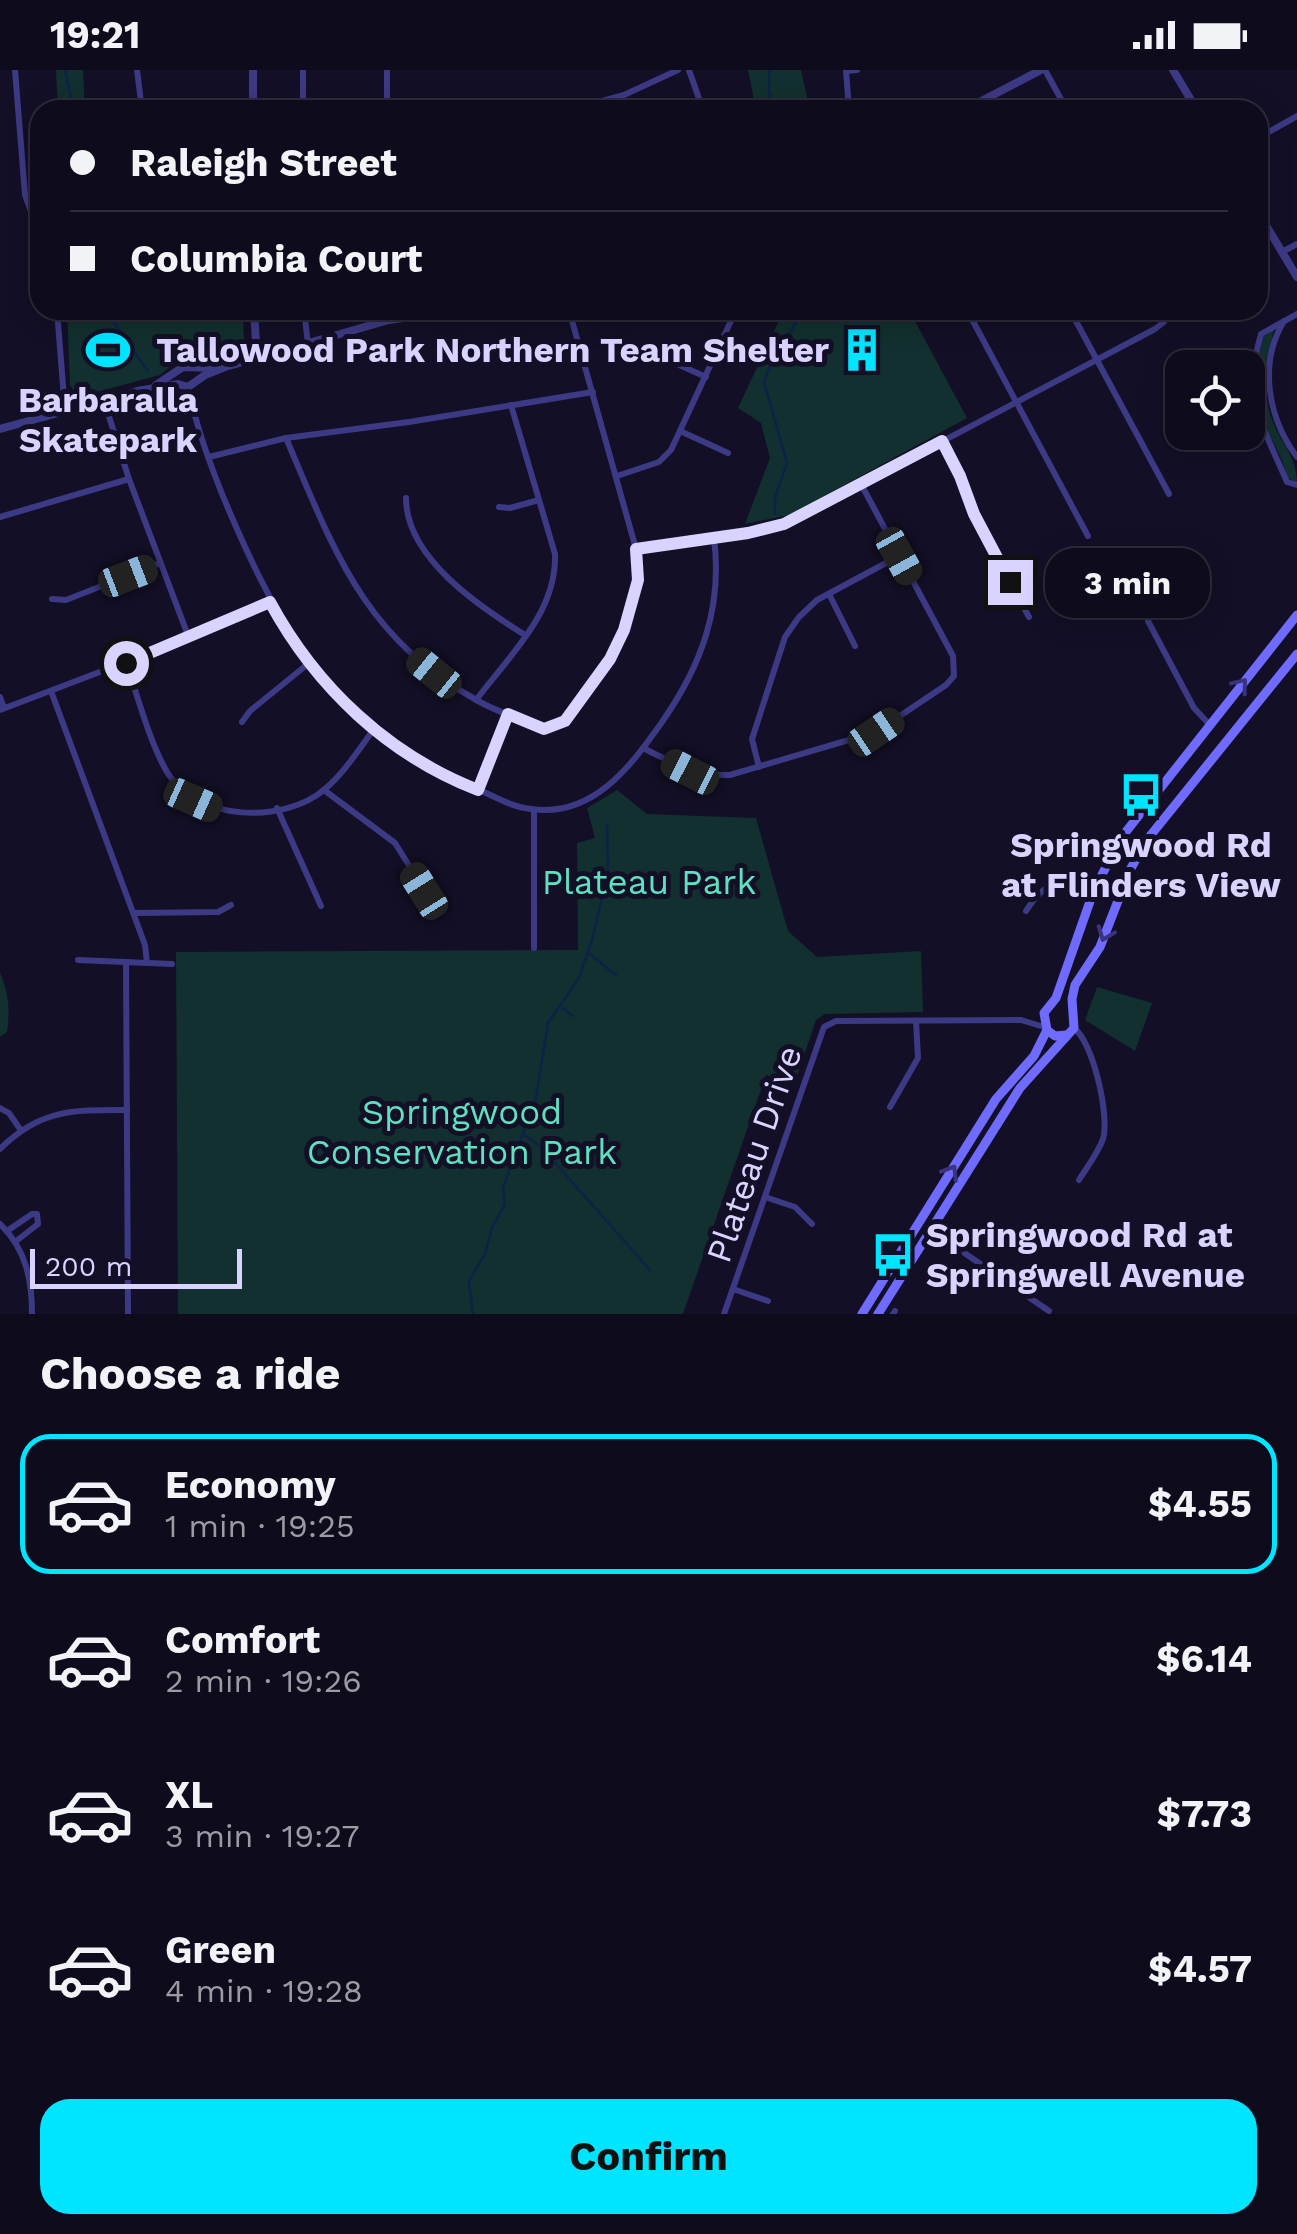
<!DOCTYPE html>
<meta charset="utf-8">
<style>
:root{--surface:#0e0b1c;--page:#1c1929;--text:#f1f3f6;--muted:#9b9ba3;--line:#2e2b3b;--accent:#00e5ff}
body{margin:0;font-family:"Work Sans",sans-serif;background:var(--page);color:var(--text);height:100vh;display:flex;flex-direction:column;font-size:38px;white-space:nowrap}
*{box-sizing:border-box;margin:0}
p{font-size:32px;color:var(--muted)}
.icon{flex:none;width:55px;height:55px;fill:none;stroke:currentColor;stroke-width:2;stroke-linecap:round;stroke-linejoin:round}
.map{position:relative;height:1244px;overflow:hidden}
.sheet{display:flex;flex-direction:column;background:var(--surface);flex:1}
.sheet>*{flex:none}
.hud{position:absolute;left:30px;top:30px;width:1238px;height:220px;border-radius:30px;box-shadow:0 5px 25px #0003,0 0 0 2px var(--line);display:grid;align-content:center;height:220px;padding:0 40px;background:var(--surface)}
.buttons{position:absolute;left:1165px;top:280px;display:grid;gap:20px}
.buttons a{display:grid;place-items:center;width:100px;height:100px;border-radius:20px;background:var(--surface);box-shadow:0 5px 25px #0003,0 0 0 2px var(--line);font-size:50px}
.scale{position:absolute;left:30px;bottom:25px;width:212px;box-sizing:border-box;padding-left:10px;border:5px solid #d9d4ff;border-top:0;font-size:28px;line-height:35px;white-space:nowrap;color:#d9d4ff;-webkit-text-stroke:8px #130f26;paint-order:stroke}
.end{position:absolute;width:45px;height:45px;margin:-22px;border:12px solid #d9d4ff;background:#111;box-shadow:0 0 0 5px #111}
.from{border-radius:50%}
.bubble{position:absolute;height:70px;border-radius:30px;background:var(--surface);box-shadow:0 5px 25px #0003,0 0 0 2px var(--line);font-size:32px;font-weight:700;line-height:70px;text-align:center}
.car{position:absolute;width:30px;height:60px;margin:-30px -15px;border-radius:12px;box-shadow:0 0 8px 2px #0007;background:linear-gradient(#222 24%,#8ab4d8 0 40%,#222 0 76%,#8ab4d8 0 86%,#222 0)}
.hud b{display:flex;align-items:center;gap:35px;height:95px;font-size:38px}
.hud b+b{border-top:2px solid var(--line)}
.hud i{width:25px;height:25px;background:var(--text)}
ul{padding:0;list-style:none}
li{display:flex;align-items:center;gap:30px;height:140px;margin:0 20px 15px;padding:0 20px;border:5px solid transparent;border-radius:30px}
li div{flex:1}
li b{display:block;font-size:38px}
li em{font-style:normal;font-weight:700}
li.current{border-color:var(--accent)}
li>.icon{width:90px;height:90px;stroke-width:1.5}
h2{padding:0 40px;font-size:45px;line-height:120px}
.primary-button{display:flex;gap:20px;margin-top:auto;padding:20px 40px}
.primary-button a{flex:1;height:115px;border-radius:30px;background:var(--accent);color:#111;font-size:40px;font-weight:700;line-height:115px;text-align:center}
.status{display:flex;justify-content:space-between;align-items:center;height:70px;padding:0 50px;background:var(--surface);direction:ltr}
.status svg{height:28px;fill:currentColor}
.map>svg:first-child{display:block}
</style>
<div class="status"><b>19:21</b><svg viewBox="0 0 49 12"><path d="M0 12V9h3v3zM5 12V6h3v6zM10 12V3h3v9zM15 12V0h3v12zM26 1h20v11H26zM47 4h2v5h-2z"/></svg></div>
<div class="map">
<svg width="1297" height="1244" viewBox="0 0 1297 1244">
<rect width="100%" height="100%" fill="#130f26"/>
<g fill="#12302f">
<path d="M56 0H83L85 40H58Z"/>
<path d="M748 0H801L810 40H756Z"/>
<path d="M67 240H243L244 274C229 291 203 287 182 287L160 305 82 326 76 325 70 315Z"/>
<path d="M784 240H909L967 348 789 445 745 454 770 388 761 353 738 338Z"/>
<path d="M1274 258C1270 284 1262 314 1269 339 1275 368 1297 383 1297 413L1287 407C1283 385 1269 368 1261 347 1252 323 1257 292 1263 267Z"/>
<path d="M617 720 647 744 756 748 788 861 817 887 921 881 923 942 825 944 816 950 794 1015 766 1005 683 1244H178L176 882 578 880 577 773 595 768 587 738Z"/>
<path d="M0 903C9 923 10 941 7 962L0 967Z"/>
<path d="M1097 917 1152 933 1135 981 1085 950Z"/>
</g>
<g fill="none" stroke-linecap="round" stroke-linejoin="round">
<g stroke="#0c2248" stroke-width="2.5">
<path d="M65 0 74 40"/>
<path d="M769 0V21L774 40"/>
<path d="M105 240 148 301"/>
<path d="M775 444V427L787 393 764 312 773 288 804 240"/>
<path d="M590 884 616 905"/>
<path d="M563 938 573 946"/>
<path d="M523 1064 540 1076 650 1200"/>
<path d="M473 1244 469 1211 485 1184 492 1158 505 1134 503 1118 536 1028 548 953 579 908 592 870 608 802 607 755"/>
</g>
<g stroke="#3d3a85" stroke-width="6">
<path d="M15 0 25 125 40 166"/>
<path d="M137 0 142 40"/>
<path d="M303 0V40"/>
<path d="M387 0V40"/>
<path d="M689 0 703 40"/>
<path d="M846 0 849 40"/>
<path d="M1045 0 1067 40"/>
<path d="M846 1 857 0"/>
<path d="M570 40 624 25 678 0"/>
<path d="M1258 68 1297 46"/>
<path d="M1282 182 1297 174"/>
<path d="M57 240 65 341"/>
<path d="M304 240 308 274"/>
<path d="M388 240 389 250"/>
<path d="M967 240 1088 466"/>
<path d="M1070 240 1169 424"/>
<path d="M1297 244 1261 264C1242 327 1263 356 1287 412L1297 415"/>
<path d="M1284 251C1258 294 1268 348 1297 387"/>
<path d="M666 289 706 307"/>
<path d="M188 317C198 366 217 414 237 459 290 579 348 667 475 718 494 726 511 737 531 739 593 748 631 696 662 652 701 596 723 538 714 468"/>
<path d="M104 331 129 409 189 568"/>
<path d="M680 361 728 383"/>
<path d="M286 368C335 483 364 568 480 632 500 643 523 650 544 659L565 651C607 593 640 554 636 479L569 240"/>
<path d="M942 371 965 417 974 444 1029 547"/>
<path d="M209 387 286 368 409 352 593 322"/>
<path d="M617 406 659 392 671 380 736 240"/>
<path d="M406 428C406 488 480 537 525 565"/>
<path d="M499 437 510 438 539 430"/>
<path d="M0 447 129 409"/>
<path d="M636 479 748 463 799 447 1155 259 1164 252 1168 240"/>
<path d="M829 524 855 576"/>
<path d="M52 529 66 530 160 493"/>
<path d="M1148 551 1194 638 1209 654"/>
<path d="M126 593C138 626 149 671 167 702 196 752 285 754 325 719 344 703 359 679 374 659"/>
<path d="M51 621 145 875 147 893"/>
<path d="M0 627 4 638"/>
<path d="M476 630C510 585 557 542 555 484L511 335"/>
<path d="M0 640 189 568 270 532"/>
<path d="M242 652 250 641 309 593"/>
<path d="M643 678C673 693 696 706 730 705L876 662 946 615 954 606 953 586 861 414"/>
<path d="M759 697 752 669 785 567 799 547 817 530 899 486"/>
<path d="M479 719 509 644"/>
<path d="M324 720 395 773 425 821"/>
<path d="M277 738 321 836"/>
<path d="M534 740V878"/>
<path d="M1026 841C1045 811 1062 805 1094 820"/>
<path d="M134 843 218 842 231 835"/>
<path d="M78 890 172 894"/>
<path d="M126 893 128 1244"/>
<path d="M1074 958C1093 972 1110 1046 1103 1069 1098 1083 1087 1097 1079 1110"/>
<path d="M890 1037 918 988 916 951"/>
<path d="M0 1038 9 1043 20 1059"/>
<path d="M0 1079C40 1039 73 1040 127 1040"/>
<path d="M765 1127 795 1137 812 1154"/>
<path d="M0 1154C26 1179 32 1210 32 1244"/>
<path d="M931 1160 1049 1241"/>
<path d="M7 1161 32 1144H37L38 1154 15 1172"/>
<path d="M733 1219 768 1231"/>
<path d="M724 1244 824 957 836 951 1021 950 1044 957"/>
<path d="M893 1244 895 1241"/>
</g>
<g stroke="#3d3a85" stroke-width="8">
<path d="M253 0V40"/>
<path d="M1173 0 1197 40"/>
<path d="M964 40 1041 0"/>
<path d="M1258 142 1297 207"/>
<path d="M254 240 257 289"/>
<path d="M156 315 183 297 215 298"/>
<path d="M138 321 178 314 188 317 205 305 225 297 389 250 461 240"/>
<path d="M0 359 142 320"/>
</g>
<g stroke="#6f6bff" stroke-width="9">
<path d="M1066 965 1055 966 1047 960 1044 943 1056 928 1094 820 1121 768 1297 545"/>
<path d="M862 1244 996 1029 1034 986 1047 960"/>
<path d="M878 1244 1020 1018 1074 958 1072 929 1075 915 1100 877 1130 800 1146 771 1297 584"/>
</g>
</g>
<defs><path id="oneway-chevron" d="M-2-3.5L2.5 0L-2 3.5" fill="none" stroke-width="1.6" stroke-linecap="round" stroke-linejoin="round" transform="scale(2.5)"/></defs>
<g stroke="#38347d">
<use href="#oneway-chevron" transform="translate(1241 615) rotate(-51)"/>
<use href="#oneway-chevron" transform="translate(1105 864) rotate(111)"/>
<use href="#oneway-chevron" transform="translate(951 1102) rotate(-58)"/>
</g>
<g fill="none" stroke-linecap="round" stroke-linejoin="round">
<path stroke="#d9d4ff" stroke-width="12" d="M126 593 270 532C316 617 388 685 478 720L508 644 544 659 565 651 610 589 624 560 638 510 636 479 748 463 784 454 942 371 960 406 974 444 1010 512"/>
</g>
<defs>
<g id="stadium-bare" transform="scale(3.45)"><path d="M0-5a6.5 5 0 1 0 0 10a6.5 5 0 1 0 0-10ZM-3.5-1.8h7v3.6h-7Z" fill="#00e5ff" stroke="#130f26" stroke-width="2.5" paint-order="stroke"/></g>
<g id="building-bare" transform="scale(3.45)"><path d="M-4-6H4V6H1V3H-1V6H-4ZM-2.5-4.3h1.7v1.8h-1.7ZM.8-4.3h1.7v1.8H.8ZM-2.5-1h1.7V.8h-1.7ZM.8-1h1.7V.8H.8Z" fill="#00e5ff" stroke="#130f26" stroke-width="2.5" paint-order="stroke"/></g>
<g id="bus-bare" transform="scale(3.45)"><path d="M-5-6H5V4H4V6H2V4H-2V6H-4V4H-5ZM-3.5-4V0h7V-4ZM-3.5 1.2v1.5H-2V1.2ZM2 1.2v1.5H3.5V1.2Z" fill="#00e5ff" stroke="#130f26" stroke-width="2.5" paint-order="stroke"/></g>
</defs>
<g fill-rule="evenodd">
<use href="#stadium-bare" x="108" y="280"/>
<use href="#building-bare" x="862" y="280"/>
<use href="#bus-bare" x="1141" y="725"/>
<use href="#bus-bare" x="893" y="1185"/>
</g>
<g text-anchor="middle" stroke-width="10" stroke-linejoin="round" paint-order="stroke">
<g font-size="35" font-weight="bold" fill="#d9d4ff" stroke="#130f26">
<text x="829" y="292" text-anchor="end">Tallowood Park Northern Team Shelter</text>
<text x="108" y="342">Barbaralla<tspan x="108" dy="40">Skatepark</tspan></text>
<text x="1141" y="787">Springwood Rd<tspan x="1141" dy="40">at Flinders View</tspan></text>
<text x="926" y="1177" text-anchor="start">Springwood Rd at<tspan x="926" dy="40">Springwell Avenue</tspan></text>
</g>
<g font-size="35" fill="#5fe0c0" stroke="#130f26">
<text x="649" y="824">Plateau Park</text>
<text x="462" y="1054">Springwood<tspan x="462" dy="40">Conservation Park</tspan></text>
</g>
<g font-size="35" fill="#d9d4ff" stroke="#130f26">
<text transform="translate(754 1084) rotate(-71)" y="12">Plateau Drive</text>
</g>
</g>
</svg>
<div class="buttons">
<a><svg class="icon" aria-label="locate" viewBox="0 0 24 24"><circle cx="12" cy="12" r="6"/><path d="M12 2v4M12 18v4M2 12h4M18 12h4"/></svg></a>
</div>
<div class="scale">200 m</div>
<i class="end from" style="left:126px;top:593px"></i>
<i class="end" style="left:1010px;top:512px"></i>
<div class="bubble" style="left:1045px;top:478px;width:165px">3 min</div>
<i class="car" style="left:899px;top:486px;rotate:151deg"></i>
<i class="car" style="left:128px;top:506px;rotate:69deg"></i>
<i class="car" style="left:434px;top:603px;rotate:309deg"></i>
<i class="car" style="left:876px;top:662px;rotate:56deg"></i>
<i class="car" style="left:690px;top:702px;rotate:297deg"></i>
<i class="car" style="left:193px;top:730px;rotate:114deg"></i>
<i class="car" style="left:424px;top:821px;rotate:328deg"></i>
<div class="hud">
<b><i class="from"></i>Raleigh Street</b>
<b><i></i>Columbia Court</b>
</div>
</div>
<section class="sheet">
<h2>Choose a ride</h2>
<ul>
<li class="current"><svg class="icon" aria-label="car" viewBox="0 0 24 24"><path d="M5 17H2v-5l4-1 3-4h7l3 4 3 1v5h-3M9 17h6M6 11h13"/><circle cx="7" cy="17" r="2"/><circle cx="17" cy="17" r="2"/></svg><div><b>Economy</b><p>1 min · 19:25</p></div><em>$4.55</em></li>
<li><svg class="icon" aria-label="car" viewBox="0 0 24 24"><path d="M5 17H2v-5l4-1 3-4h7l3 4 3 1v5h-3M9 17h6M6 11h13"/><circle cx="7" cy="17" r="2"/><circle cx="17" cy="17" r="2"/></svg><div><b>Comfort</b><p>2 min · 19:26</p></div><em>$6.14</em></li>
<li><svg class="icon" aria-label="car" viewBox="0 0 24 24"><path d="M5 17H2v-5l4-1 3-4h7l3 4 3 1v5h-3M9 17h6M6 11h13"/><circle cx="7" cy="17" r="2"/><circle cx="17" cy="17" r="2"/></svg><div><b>XL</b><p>3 min · 19:27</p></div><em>$7.73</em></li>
<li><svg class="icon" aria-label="car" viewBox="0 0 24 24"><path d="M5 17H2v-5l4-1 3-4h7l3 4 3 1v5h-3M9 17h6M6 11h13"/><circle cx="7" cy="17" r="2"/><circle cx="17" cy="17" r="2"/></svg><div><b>Green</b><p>4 min · 19:28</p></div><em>$4.57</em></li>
</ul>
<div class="primary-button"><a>Confirm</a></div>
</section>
